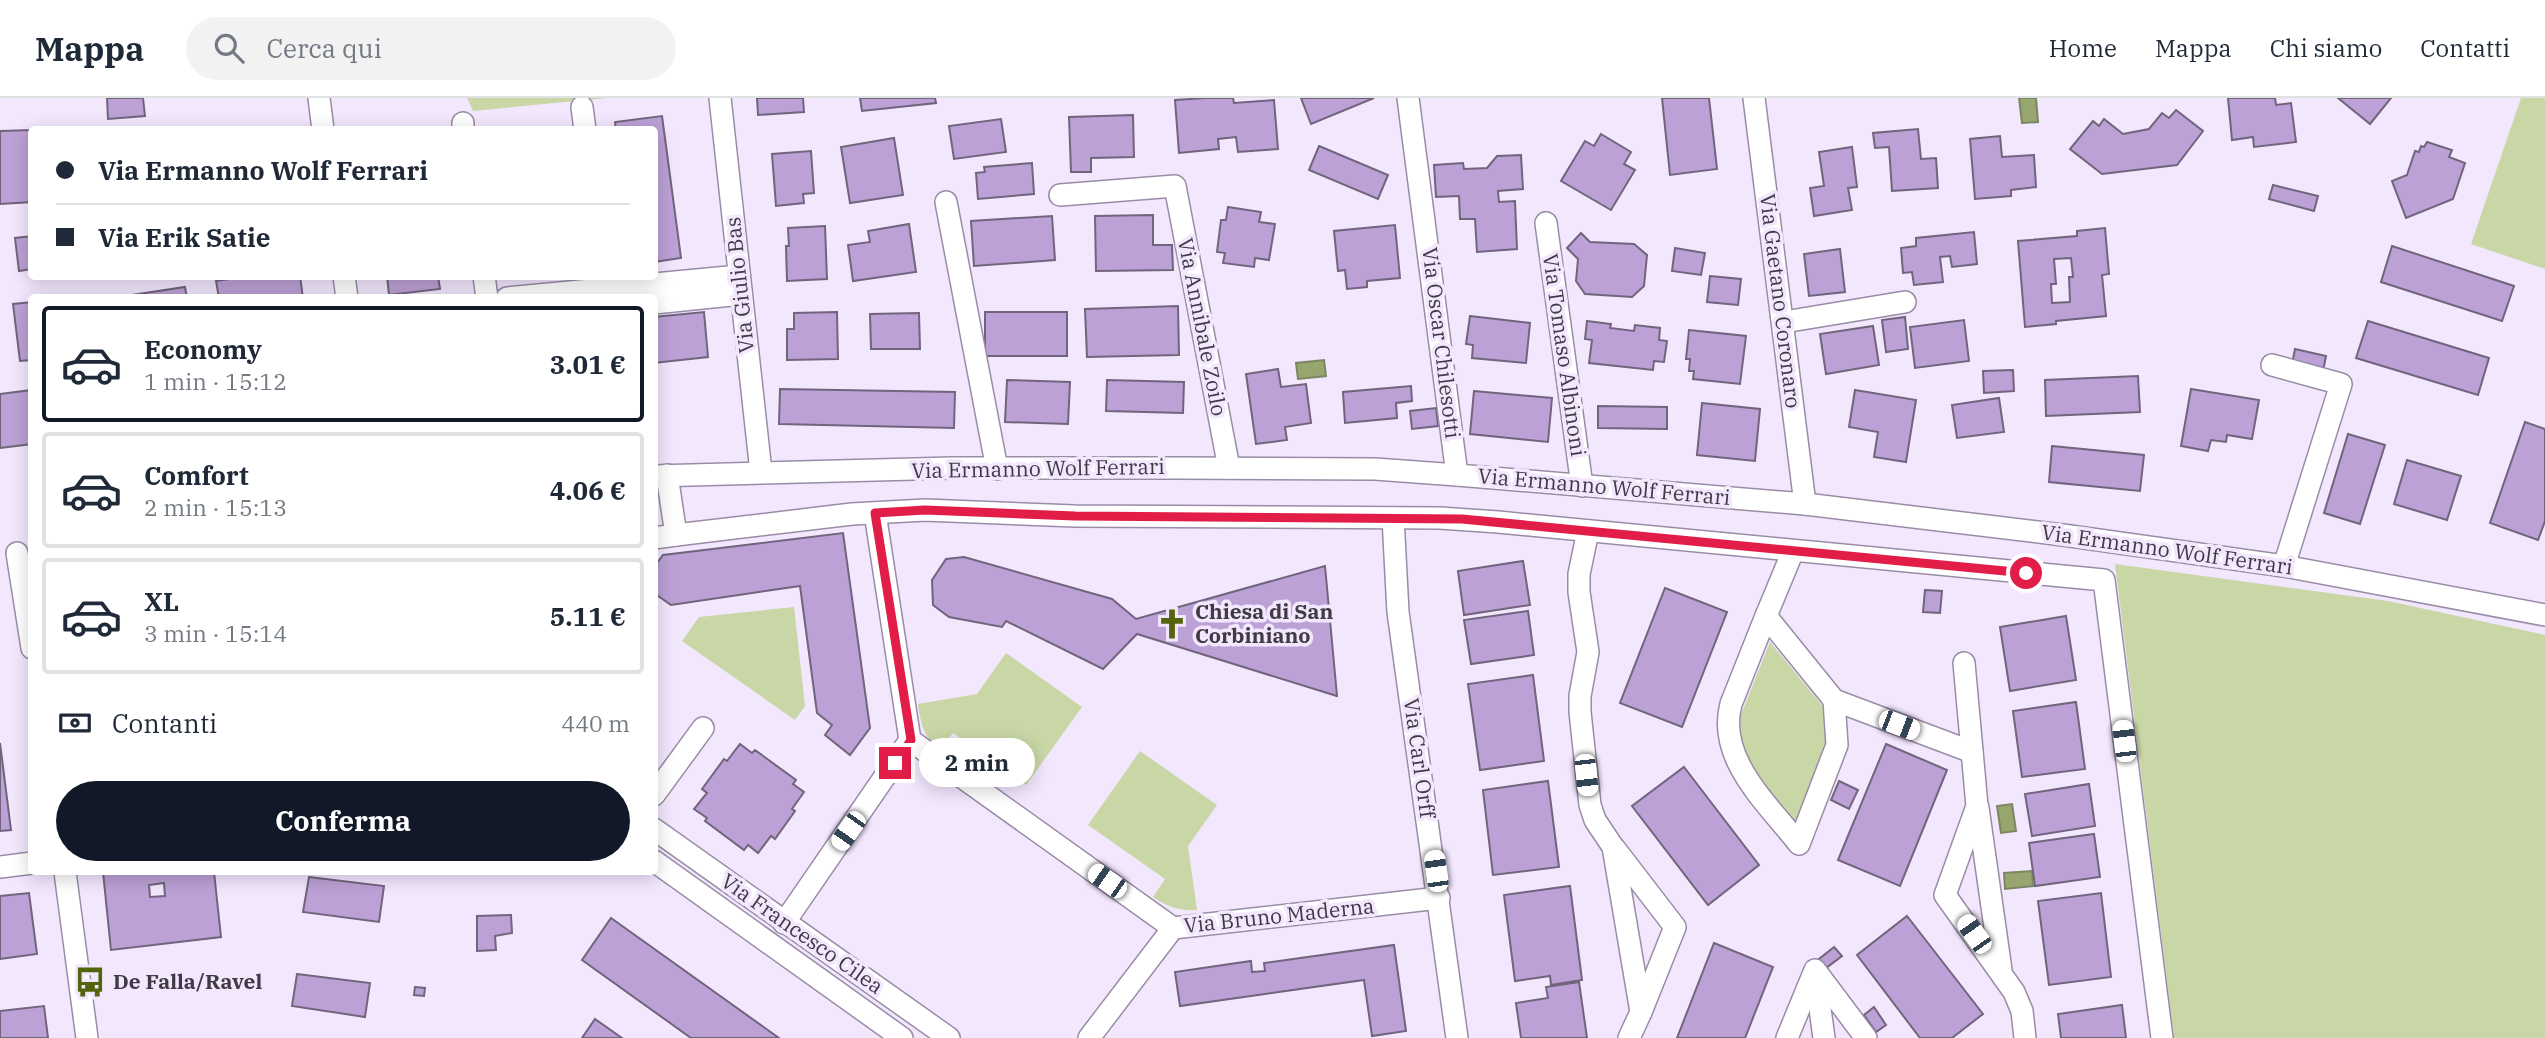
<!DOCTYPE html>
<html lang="it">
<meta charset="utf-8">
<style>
:root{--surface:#fff;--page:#f2f2f3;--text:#1f2937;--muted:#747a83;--line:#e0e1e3;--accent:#111827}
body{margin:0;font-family:"IBM Plex Serif",serif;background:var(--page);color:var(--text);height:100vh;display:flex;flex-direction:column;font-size:26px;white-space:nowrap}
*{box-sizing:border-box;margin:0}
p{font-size:23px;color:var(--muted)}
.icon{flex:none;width:38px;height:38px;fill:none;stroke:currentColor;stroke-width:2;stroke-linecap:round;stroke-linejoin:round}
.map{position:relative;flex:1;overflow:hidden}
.panel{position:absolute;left:28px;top:196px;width:630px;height:581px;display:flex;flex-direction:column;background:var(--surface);border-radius:7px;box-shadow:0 4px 18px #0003}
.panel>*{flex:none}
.banner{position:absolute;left:28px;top:28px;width:630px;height:154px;border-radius:7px;box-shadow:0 4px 18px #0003;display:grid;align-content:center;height:154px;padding:0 28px;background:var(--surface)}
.end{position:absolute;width:32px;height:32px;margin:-16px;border:9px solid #e11d48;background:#fff;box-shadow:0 0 0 4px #fff}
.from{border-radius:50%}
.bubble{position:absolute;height:49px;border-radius:24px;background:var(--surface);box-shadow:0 4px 18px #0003;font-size:23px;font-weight:700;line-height:49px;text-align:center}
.car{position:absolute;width:21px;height:42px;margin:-21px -10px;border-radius:9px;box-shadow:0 0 5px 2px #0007;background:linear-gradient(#fff 24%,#345 0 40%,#fff 0 76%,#345 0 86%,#fff 0)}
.banner b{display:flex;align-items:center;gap:24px;height:66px;font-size:26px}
.banner b+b{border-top:2px solid var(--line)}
.banner i{width:18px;height:18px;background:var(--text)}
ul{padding:12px 0 0;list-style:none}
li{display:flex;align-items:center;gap:21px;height:116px;margin:0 14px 10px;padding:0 14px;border:4px solid var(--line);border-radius:7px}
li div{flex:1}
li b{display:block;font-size:26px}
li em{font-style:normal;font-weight:700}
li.current{border-color:var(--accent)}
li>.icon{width:63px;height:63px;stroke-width:1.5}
.pay{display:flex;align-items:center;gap:18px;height:77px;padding:0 28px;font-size:26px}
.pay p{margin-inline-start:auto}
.action{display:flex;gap:14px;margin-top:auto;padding:14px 28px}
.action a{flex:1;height:80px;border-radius:42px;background:var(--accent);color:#fff;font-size:28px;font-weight:700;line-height:80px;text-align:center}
header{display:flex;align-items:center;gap:42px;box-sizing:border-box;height:98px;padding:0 35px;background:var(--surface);border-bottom:2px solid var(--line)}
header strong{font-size:33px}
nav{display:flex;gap:38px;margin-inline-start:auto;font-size:24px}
.search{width:490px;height:63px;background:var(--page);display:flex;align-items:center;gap:18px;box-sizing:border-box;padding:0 24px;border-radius:38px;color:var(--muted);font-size:26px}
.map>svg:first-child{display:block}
</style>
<header>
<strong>Mappa</strong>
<div class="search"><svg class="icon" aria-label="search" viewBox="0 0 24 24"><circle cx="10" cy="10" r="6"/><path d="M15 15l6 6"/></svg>Cerca qui</div>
<nav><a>Home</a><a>Mappa</a><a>Chi siamo</a><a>Contatti</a></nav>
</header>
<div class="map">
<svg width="2545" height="940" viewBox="0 0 2545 940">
<rect width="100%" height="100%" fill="#f3e7fe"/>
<g fill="#c9d7a7">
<path d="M467 0H607L473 13Z"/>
<path d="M2521 0H2545V171L2471 146Z"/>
<path d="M2115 466 2388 503 2545 537V940H2174Z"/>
<path d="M794 509 805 608 795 622 682 543 699 519Z"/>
<path d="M1770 544 1830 617 1833 647 1798 730 1743 658 1740 619Z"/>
<path d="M1006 555 1082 609 1026 687 953 635 940 652C923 640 921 625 918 606L977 596Z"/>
<path d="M1140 653 1217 707 1188 748 1197 812C1179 813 1168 809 1153 799L1165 781 1088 727Z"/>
</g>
<g fill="#97a66e" stroke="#7d8662" stroke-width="2">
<path d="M2019 0H2036L2038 24 2022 25Z"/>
<path d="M1324 262 1326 278 1298 281 1296 265Z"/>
<path d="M2012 706 2016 733 2001 735 1997 708Z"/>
<path d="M2032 773 2033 788 2005 791 2004 775Z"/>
</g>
<g fill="#bca1d6" stroke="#71647d" stroke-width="2" fill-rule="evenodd">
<path d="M107 0H143L145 18 108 21Z"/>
<path d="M757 0H803L804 14 758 17Z"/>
<path d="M860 0H935L936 5 862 13Z"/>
<path d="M1205 0H1233L1234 5 1274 2 1278 51 1238 54 1236 39 1218 41 1219 51 1179 55 1175 2Z"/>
<path d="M1301 0H1374L1311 26Z"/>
<path d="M1662 0H1709L1717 71 1670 77Z"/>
<path d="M2228 0H2275L2276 7 2291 5 2296 44 2254 49 2253 39 2232 42Z"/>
<path d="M2338 0H2391L2370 26Z"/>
<path d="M2176 12 2203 33 2177 67 2102 76 2070 51 2093 23 2099 28 2104 21 2123 36 2149 31 2162 15 2169 20Z"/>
<path d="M1133 17 1134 59 1091 60V74H1071L1069 19Z"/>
<path d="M662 18 681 160 654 164V32H616L615 24Z"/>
<path d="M1001 21 1006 54 954 61 949 28Z"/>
<path d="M1918 31 1921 61 1936 60 1938 90 1892 93 1889 49 1875 50 1873 35Z"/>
<path d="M32 32V104L0 106V33Z"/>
<path d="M1601 36 1631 54 1624 66 1635 72 1611 112 1561 83 1585 43 1594 48Z"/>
<path d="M2000 38 2002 59 2034 57 2036 89 2011 92V98L1975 101 1970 41Z"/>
<path d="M894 40 903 97 850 105 841 49Z"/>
<path d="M2427 44 2452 52 2449 59 2465 65 2453 101 2406 120 2392 83 2407 77 2415 53 2419 54 2421 48 2424 49Z"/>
<path d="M1319 48 1388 77 1378 101 1309 72Z"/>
<path d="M1852 49 1857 89 1848 90 1852 112 1814 118 1810 90 1824 88 1819 54Z"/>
<path d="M811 53 814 95 803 96 804 105 776 108 772 56Z"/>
<path d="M1521 57 1523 91 1498 93 1499 104 1515 103 1517 151 1477 154 1475 121H1460L1459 98 1436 99 1434 67 1463 65 1464 71 1487 70 1497 58Z"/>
<path d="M1032 65 1034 96 978 101 976 75 985 74 984 69Z"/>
<path d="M2273 87 2318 98 2314 113 2269 101Z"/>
<path d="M1228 109 1261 114 1259 124 1275 126 1269 162 1255 160 1254 169 1223 165 1225 155 1217 154 1221 122H1226Z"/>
<path d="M1153 117V147H1172L1173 172 1096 173 1095 118Z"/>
<path d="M1052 118 1055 162 974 168 971 123Z"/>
<path d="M909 126 916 174 853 183 848 147 870 144 868 133Z"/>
<path d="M1395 127 1400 180 1367 183V189L1347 191 1345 172 1338 173 1334 133Z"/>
<path d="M825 128 827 181 787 183 786 148H789L788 130Z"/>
<path d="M2105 130 2109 176 2102 177 2106 218 2056 223V226L2025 229 2018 143 2077 138V133ZM2071 160 2073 179H2069L2070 204 2052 205 2051 186H2056L2054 161Z"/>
<path d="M1974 134 1977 166 1952 169 1950 158 1940 159 1943 184 1914 187 1912 174 1903 175 1901 150 1916 148V140Z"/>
<path d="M1581 135 1590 144 1634 146 1647 157 1644 188 1632 199 1585 196 1576 183 1578 161 1567 150Z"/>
<path d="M32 138V171L19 173 15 140Z"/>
<path d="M2392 148 2514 188 2502 223 2381 184Z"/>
<path d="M1675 150 1705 155 1701 177 1672 173Z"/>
<path d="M1840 151 1845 194 1809 198 1804 156Z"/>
<path d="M249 178H300L303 200H219L216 183Z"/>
<path d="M387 178H438L440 191 389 197Z"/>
<path d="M1710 178 1741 181 1738 207 1707 204Z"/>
<path d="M185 189 187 200H112Z"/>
<path d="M32 204V262L20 263 13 206Z"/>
<path d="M1178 208 1179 257 1087 259 1085 211Z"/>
<path d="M704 214 708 259 654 265V219Z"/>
<path d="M837 214 838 261 787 262V231H794V215Z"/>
<rect x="985" y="214" width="82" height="44"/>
<path d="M919 215 920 251H871L870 216Z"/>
<path d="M1470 218 1530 225 1526 265 1472 260 1473 247 1466 246Z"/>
<path d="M1905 219 1908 251 1886 254 1882 222Z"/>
<path d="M1964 222 1969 263 1915 270 1910 229Z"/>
<path d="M1587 223 1611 226 1610 230 1634 233 1635 227 1660 230 1659 242 1667 243 1664 264 1654 263 1653 272 1589 265 1592 242 1585 241Z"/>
<path d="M2368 223 2489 260 2478 297 2356 260Z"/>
<path d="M1873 228 1879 267 1826 276 1820 236Z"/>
<path d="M1689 232 1746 238 1740 286 1693 281 1694 273H1689L1690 261H1686Z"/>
<path d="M2295 251 2326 258 2323 273 2292 266Z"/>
<path d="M1278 271 1281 289 1306 286 1311 325 1285 329 1287 342 1256 346 1246 276Z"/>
<path d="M2013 272 2014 293 1984 295 1983 273Z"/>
<path d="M2138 278 2140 314 2046 318 2045 282Z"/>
<path d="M1007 282 1070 284 1068 326 1005 324Z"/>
<path d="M1107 282 1184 284 1183 315 1106 313Z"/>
<path d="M1411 288 1412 303 1396 305 1397 320 1345 325 1343 294Z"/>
<path d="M780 291 955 294 954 330 779 326Z"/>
<path d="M2191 291 2259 302 2252 341 2227 337 2226 344 2211 342 2208 353 2181 348Z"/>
<path d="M32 292V346L0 350V296Z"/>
<path d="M1855 292 1916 302 1906 364 1874 359 1878 334 1849 329Z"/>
<path d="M1474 293 1552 300 1548 344 1470 336Z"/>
<path d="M1999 300 2004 334 1957 340 1952 307Z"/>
<path d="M1702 305 1760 311 1755 363 1697 357Z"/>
<path d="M1598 308 1667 309V331L1598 330Z"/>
<path d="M1436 310 1438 328 1412 331 1410 313Z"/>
<path d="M2525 324 2545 331V423L2538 442 2490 425Z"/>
<path d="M2348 336 2385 347 2360 426 2324 415Z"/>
<path d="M2052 348 2144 357 2140 393 2049 384Z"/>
<path d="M2407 362 2461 378 2447 422 2394 406Z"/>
<path d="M843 435 870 630 850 657 825 637 832 627 817 615 800 488 671 507 654 495V469L663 457Z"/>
<path d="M964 459 1112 501 1136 521 1325 468 1337 598 1137 536 1103 571 1006 523 1002 529 949 519 933 507 932 482 946 461Z"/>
<path d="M1523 463 1530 507 1464 517 1458 473Z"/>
<path d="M1665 490 1727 514 1682 629 1620 605Z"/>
<path d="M1925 492 1942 493 1940 515 1923 514Z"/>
<path d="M1528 513 1534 557 1471 566 1464 522Z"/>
<path d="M2066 518 2076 582 2010 593 2000 529Z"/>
<path d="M1533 577 1544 663 1480 672 1468 586Z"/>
<path d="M2076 604 2085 671 2022 679 2013 613Z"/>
<path d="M0 645 11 732 0 733Z"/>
<path d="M740 646 752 655 755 652 796 682 793 686 804 694 792 711 795 713 775 741 771 738 758 755 748 747 744 752 705 723 707 720 694 711 707 695 702 691 724 661 727 663Z"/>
<path d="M1886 646 1947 672 1900 788 1838 762Z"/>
<path d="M1684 669 1759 767 1708 807 1632 708Z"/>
<path d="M1548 683 1559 769 1493 777 1483 692Z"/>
<path d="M1839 683 1858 692 1849 711 1831 702Z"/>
<path d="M2089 686 2095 728 2032 738 2025 696Z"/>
<path d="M2094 736 2100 779 2035 788 2029 745Z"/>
<path d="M103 774H214L221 839 111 852ZM164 785 165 798 150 799 149 787Z"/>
<path d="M309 779 384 788 379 824 303 814Z"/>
<path d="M1570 788 1582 882 1551 887 1550 878 1515 883 1504 797Z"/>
<path d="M29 795 37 856 0 861V798Z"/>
<path d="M2101 795 2111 879 2049 887 2038 803Z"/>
<path d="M511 817 512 835 495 838 496 852 477 853V818Z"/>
<path d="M1907 818 1983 916 1952 940H1920L1857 857Z"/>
<path d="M611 820 779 940H691L582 862Z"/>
<path d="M1714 845 1773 869 1745 940H1677Z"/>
<path d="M1394 847 1406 933 1372 938 1364 882 1180 908 1175 874 1251 863 1252 874 1265 873 1264 865Z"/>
<path d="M1834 849 1842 858 1826 870 1819 861Z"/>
<path d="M297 876 370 885 365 919 292 908Z"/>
<path d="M1579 884 1587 940H1521L1516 905 1548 900 1546 889Z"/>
<path d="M415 889 425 890 424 898 414 897Z"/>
<path d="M2122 907 2126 940H2061L2058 916Z"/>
<path d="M44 908 48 940H0V913Z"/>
<path d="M1874 909 1886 927 1876 934 1864 917Z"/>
<path d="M595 921 622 940H582Z"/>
</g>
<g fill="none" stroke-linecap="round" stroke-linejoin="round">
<g stroke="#998ca6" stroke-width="24">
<g id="minor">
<path d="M319 0 323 32"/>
<path d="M720 0 761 374"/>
<path d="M1408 0 1457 377"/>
<path d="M1754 0 1805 406"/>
<path d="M582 9 585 32"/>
<path d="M463 25V32"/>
<path d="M1060 97 1175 88 1229 370"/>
<path d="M946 104 997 371"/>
<path d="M1546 125 1582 388"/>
<path d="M344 178 347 200"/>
<path d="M484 178 487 200"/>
<path d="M507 200 739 178"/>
<path d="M654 205 741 196"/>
<path d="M1784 224 1905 204"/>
<path d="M2272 267 2341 286 2284 468"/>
<path d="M654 378 952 370H1178L1375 371 1457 377 1805 406 2063 437 2284 468 2545 517"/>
<path d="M1393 420 1398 514 1457 940"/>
<path d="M1588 433 1579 476V494L1588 554 1580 598V614L1590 707 1595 722 1613 749 1641 914 1629 940"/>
<path d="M676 437 852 416 925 412 1075 418 1440 420 1498 424 2104 482 2162 940"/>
<path d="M654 440 676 437 667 377"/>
<path d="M1793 453 1766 518 1834 602 1972 654"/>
<path d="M17 455 32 550"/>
<path d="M1766 518 1731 606C1716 661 1769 707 1799 746L1837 647 1834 602"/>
<path d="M1964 565 1977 708 1945 797 2014 894 2022 913 2025 940"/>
<path d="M910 642 1173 830"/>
<path d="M654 697 703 630"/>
<path d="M1978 710 2001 872"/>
<path d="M654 731 949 940"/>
<path d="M1615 751 1675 829 1641 914"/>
<path d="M654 763 902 940"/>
<path d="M0 769 32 765"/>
<path d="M65 774 87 940"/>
<path d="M784 825 910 642 875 415"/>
<path d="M1815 874 1824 940"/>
<path d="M1089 940 1173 830 1439 800"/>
<path d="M1787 940 1815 872 1866 940"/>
</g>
</g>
<use href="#minor" stroke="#fff" stroke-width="21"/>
</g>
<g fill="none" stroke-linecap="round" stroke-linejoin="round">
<path stroke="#e11d48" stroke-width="9" d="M895 665 911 642 875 415 925 412 1075 418 1462 421 2026 475"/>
</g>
<defs>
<g id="church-bare" transform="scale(2.415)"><path d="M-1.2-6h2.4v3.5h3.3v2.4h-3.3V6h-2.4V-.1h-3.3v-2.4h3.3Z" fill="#53640c" stroke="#f3e7fe" stroke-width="2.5" paint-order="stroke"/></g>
<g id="bus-bare" transform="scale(2.415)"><path d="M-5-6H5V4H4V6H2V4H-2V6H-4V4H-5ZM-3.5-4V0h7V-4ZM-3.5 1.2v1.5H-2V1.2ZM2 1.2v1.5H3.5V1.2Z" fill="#53640c" stroke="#f3e7fe" stroke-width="2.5" paint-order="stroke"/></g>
</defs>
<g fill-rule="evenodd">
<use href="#church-bare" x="1172" y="526"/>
<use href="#bus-bare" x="90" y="884"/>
</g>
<g text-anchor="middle" stroke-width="7" stroke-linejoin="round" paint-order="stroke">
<g font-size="21" fill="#403a45" stroke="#f3e7fe">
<text transform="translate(740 187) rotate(-96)" y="7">Via Giulio Bas</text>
<text transform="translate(1780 203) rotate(83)" y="7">Via Gaetano Coronaro</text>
<text transform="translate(1202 229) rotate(79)" y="7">Via Annibale Zoilo</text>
<text transform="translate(1441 245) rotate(83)" y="7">Via Oscar Chilesotti</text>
<text transform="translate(1564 257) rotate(82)" y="7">Via Tomaso Albinoni</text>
<text transform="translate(1038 371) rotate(-1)" y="7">Via Ermanno Wolf Ferrari</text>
<text transform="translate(1604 389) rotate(5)" y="7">Via Ermanno Wolf Ferrari</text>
<text transform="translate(2167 452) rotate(8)" y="7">Via Ermanno Wolf Ferrari</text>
<text transform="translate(1419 660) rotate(82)" y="7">Via Carl Orff</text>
<text transform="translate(1279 818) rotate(-6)" y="7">Via Bruno Maderna</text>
<text transform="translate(802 836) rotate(35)" y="7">Via Francesco Cilea</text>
</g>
<g font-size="21" font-weight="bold" fill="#403a45" stroke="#f3e7fe" text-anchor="start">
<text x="1195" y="521">Chiesa di San<tspan x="1195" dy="24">Corbiniano</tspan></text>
<text x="113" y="891">De Falla/Ravel</text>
</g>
</g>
</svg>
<i class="end from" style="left:2026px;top:475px"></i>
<i class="end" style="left:895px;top:665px"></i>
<div class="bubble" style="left:919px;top:640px;width:116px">2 min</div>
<i class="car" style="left:1899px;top:627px;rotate:111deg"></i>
<i class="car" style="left:2124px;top:643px;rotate:353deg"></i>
<i class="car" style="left:1586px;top:677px;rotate:174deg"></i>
<i class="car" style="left:848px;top:733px;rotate:215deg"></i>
<i class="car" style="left:1436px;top:773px;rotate:352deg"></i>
<i class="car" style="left:1107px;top:783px;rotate:305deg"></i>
<i class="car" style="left:1974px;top:836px;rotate:325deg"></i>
<div class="banner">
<b><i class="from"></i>Via Ermanno Wolf Ferrari</b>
<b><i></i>Via Erik Satie</b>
</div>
<section class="panel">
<ul>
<li class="current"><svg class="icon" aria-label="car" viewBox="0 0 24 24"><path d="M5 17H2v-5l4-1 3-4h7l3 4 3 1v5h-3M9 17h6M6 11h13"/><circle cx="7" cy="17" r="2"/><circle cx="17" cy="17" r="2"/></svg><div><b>Economy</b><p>1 min · 15:12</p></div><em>3.01 €</em></li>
<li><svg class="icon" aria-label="car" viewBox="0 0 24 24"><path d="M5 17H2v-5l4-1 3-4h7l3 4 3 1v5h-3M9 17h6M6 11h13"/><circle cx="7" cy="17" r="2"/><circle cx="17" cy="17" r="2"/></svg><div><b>Comfort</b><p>2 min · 15:13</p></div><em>4.06 €</em></li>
<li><svg class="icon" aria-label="car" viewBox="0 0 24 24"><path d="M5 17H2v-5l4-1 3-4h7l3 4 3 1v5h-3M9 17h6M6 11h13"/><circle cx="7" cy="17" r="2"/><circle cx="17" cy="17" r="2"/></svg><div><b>XL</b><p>3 min · 15:14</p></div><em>5.11 €</em></li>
</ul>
<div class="pay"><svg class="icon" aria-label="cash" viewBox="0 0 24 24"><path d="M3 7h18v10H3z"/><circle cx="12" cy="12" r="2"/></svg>Contanti<p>440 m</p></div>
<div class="action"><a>Conferma</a></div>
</section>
</div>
